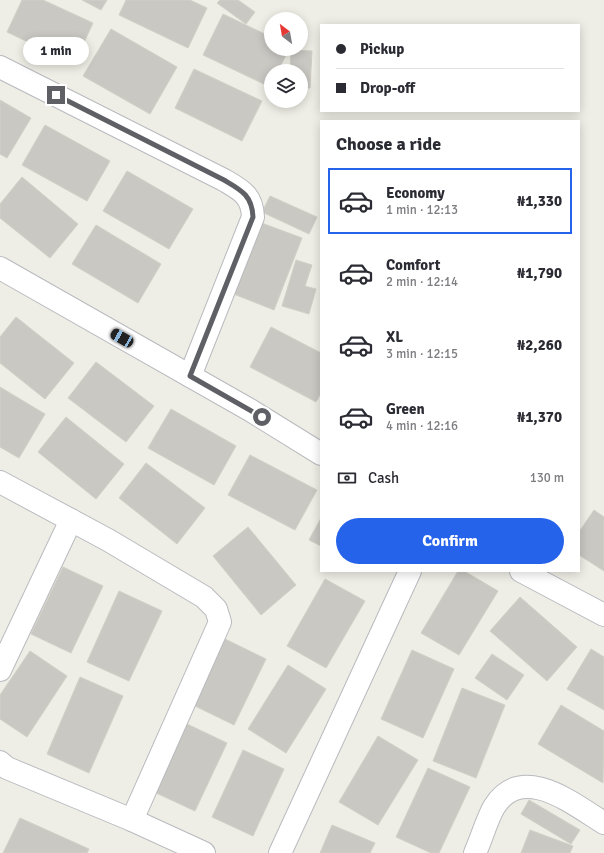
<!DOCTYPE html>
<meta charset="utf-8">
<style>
:root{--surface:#fff;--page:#f2f2f3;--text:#2b2b33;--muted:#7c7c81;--line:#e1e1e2;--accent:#2563eb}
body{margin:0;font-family:Signika,sans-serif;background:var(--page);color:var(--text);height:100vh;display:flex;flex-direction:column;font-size:15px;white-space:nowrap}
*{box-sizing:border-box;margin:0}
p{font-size:13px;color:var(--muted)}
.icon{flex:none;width:22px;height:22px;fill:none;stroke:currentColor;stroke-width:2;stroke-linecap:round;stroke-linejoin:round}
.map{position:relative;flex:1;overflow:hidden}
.drawer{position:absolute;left:320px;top:120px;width:260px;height:452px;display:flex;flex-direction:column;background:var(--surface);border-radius:0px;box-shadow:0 2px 10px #0003}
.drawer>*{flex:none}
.top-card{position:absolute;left:320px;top:24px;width:260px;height:88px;border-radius:0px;box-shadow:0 2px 10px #0003;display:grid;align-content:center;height:88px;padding:0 16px;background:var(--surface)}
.needle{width:26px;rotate:329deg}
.buttons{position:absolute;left:264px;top:12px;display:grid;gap:8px}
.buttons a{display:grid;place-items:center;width:44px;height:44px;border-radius:50%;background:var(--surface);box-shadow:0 2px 10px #0003;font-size:20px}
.end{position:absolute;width:18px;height:18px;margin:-9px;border:5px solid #5e6065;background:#fff;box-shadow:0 0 0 2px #fff}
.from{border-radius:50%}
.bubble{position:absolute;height:28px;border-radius:14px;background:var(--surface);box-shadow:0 2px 10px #0003;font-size:13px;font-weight:700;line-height:28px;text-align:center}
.car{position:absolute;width:12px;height:24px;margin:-12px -6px;border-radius:5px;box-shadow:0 0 3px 1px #0007;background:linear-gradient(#222 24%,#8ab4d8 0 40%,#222 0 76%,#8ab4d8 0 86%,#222 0)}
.top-card b{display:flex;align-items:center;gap:14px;height:38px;font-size:15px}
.top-card b+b{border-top:1px solid var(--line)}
.top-card i{width:10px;height:10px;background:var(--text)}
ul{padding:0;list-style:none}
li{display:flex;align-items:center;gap:12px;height:66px;margin:0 8px 6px;padding:0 8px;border:2px solid transparent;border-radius:0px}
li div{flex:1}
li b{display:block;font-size:15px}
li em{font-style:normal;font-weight:700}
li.active{border-color:var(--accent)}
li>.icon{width:36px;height:36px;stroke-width:1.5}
h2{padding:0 16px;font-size:18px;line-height:48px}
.pay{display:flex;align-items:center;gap:10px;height:44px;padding:0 16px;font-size:15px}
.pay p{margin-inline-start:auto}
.primary-button{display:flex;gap:8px;margin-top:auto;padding:8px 16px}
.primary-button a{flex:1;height:46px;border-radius:24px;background:var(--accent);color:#fff;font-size:16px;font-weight:700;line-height:46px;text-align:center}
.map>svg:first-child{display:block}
</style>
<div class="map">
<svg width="604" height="853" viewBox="0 0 604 853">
<rect width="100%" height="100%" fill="#eeeee6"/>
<g fill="#cac8c3" stroke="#d2d0c5">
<path d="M22 0H43L93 23 74 64 7 32Z"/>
<path d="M82 0H107L101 10Z"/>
<path d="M126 0H190L207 8 188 48 119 15Z"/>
<path d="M220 0H238L255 12 246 24 217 3Z"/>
<path d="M223 14 271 37V49H289L278 71H271L270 87 203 55Z"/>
<path d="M111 29 177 67 150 114 83 76Z"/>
<path d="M291 50 312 51 310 88H301V71H290Z"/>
<path d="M194 69 262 101 242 141 175 108Z"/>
<path d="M0 100 31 118 7 158 0 154Z"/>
<path d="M45 125 110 161 87 201 22 165Z"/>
<path d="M127 171 193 209 169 249 103 211Z"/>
<path d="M22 177 78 224 50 258 0 218V204Z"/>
<path d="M270 196 317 217 309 234 262 212Z"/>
<path d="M259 222 302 238 274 310 231 293Z"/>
<path d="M96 225 161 264 138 303 72 264Z"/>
<path d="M296 260 312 265 305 286 316 289 309 314 282 306Z"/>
<path d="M16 317 74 363 45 399 0 363V337Z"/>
<path d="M271 327 321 353V393L316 402 250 367Z"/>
<path d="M96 362 154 406 126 442 68 398Z"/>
<path d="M0 387 45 414 19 458 0 447Z"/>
<path d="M171 409 236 446 214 485 148 448Z"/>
<path d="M66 417 124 464 96 499 38 452Z"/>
<path d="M250 455 317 490 295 530 228 495Z"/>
<path d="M146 463 205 508 177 544 119 498Z"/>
<path d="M594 510 604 517V571L579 555V532Z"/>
<path d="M321 518V546L309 540Z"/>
<path d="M248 527 296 585 261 615 213 556Z"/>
<path d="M63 567 103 586 71 653 31 634Z"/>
<path d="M458 571H464L498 591 459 655 421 633Z"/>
<path d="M325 579 365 601 326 668 287 646Z"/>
<path d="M119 591 162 611 129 681 87 662Z"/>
<path d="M520 597 577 647 547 681 490 631Z"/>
<path d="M225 639 266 659 234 725 193 705Z"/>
<path d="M591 649 604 657V710L567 689Z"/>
<path d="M412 650 454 669 423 738 381 719Z"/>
<path d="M30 651 67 676 27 737 0 719V695Z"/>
<path d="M492 654 524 675 507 700 475 678Z"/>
<path d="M288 665 326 689 286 753 248 729Z"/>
<path d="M80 677 123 696 89 773 47 754Z"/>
<path d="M462 688 505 705 476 778 433 761Z"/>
<path d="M561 705 604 731 603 783 538 744Z"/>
<path d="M187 724 227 743 195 811 154 792Z"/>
<path d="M378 736 418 760 378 825 339 802Z"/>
<path d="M243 750 284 769 253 836 212 817Z"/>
<path d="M428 768 470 787 439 853H431L396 837Z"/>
<path d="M529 800 580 830 571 844 521 814Z"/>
<path d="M20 818 89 849 87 853H3Z"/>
<path d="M332 825 375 843 370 853H320Z"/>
<path d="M530 830 573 846 570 853H521Z"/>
</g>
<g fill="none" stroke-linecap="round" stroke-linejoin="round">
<g stroke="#b8babe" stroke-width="24">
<g id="minor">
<path d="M0 67 224 180C241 190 252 195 253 217L190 376"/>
<path d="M0 268 250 410 321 454"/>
<path d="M0 482 108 540 204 597 216 609 220 622 132 820"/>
<path d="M521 571 604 615"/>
<path d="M0 670 71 520"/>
<path d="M0 762 7 768 132 820 204 853"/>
<path d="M280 853 410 571"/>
<path d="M475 853C481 840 487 819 494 807 522 762 573 804 604 823"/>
</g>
</g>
<use href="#minor" stroke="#fff" stroke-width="22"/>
</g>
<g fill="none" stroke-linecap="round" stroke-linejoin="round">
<path stroke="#5e6065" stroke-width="5" d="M56 95 224 180C241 190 252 195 253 217L190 376 262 417"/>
</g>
</svg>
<div class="buttons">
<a><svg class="needle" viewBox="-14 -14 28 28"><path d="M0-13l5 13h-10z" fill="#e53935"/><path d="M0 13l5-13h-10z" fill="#7c7c81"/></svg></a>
<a><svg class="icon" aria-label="layers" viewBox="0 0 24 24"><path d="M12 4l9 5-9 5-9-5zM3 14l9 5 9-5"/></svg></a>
</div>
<i class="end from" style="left:262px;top:417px"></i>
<i class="end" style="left:56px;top:95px"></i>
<div class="bubble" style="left:23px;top:37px;width:66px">1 min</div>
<i class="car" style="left:122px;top:338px;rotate:300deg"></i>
<div class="top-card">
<b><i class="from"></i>Pickup</b>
<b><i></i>Drop-off</b>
</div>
<section class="drawer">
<h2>Choose a ride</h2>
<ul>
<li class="active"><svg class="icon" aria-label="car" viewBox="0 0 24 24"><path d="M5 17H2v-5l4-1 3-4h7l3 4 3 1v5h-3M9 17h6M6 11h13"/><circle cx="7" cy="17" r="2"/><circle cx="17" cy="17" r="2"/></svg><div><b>Economy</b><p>1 min · 12:13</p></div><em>₦1,330</em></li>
<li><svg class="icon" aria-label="car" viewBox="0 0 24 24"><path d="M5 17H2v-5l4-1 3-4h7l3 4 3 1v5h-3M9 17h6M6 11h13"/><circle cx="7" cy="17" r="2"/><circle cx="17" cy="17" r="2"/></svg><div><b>Comfort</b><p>2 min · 12:14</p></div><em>₦1,790</em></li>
<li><svg class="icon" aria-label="car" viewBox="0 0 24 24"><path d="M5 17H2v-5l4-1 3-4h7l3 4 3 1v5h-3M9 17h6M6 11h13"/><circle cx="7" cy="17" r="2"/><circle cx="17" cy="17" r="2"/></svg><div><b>XL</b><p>3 min · 12:15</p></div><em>₦2,260</em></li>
<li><svg class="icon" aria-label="car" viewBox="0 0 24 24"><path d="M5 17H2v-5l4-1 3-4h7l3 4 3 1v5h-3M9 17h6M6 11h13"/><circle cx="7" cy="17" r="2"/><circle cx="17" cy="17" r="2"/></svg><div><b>Green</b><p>4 min · 12:16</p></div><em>₦1,370</em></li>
</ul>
<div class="pay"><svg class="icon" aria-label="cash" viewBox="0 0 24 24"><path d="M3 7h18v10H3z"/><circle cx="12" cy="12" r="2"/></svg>Cash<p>130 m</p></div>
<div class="primary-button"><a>Confirm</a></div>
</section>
</div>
